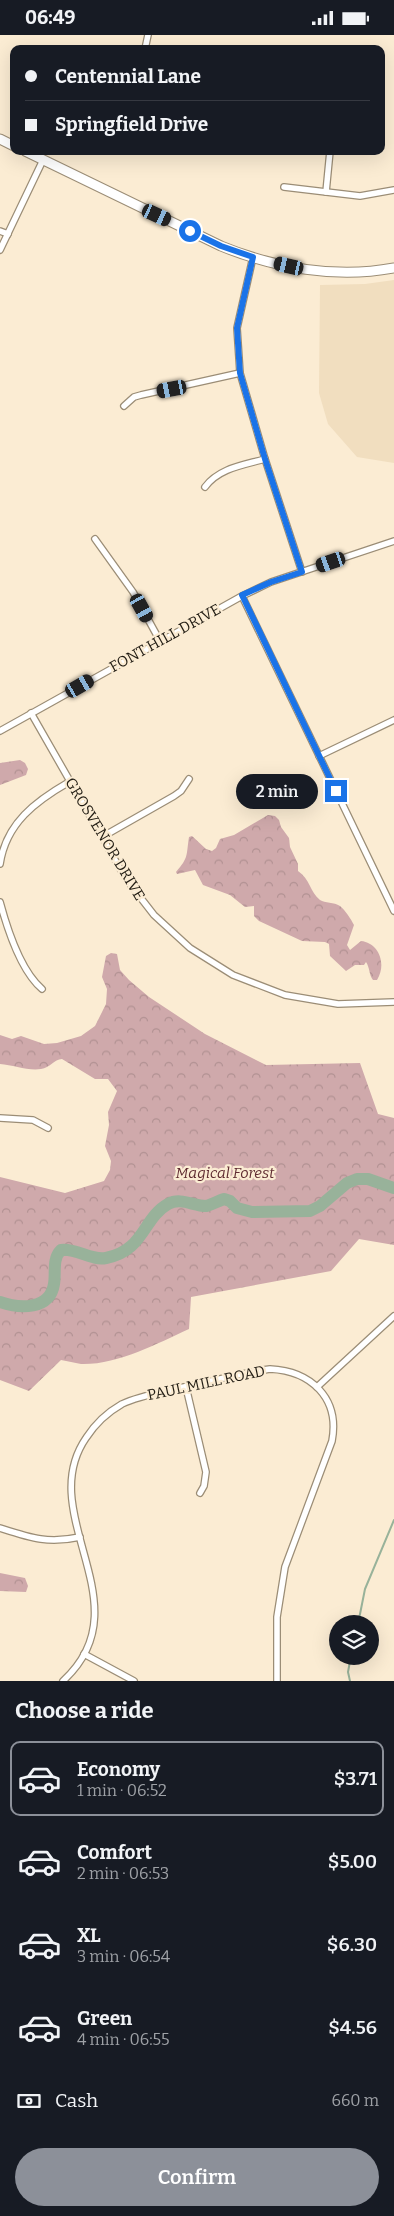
<!DOCTYPE html>
<meta charset="utf-8">
<style>
:root{--surface:#171b24;--page:#20242c;--text:#f1f3f6;--muted:#9ea1a6;--line:#363941;--accent:#8c9099}
body{margin:0;font-family:Bitter,serif;background:var(--page);color:var(--text);height:100vh;display:flex;flex-direction:column;font-size:19px;white-space:nowrap}
*{box-sizing:border-box;margin:0}
p{font-size:16px;color:var(--muted)}
.icon{flex:none;width:28px;height:28px;fill:none;stroke:currentColor;stroke-width:2;stroke-linecap:round;stroke-linejoin:round}
.map{position:relative;height:1646px;overflow:hidden}
.panel{display:flex;flex-direction:column;background:var(--surface);flex:1}
.panel>*{flex:none}
.guide{position:absolute;left:10px;top:10px;width:375px;height:110px;border-radius:10px;box-shadow:0 5px 20px #0002;display:grid;align-content:center;height:110px;padding:0 15px;background:var(--surface)}
.controls{position:absolute;left:329px;top:1580px;display:grid;gap:10px}
.controls a{display:grid;place-items:center;width:50px;height:50px;border-radius:50%;background:var(--surface);box-shadow:0 5px 20px #0002;font-size:25px}
.end{position:absolute;width:22px;height:22px;margin:-11px;border:6px solid #1a73e8;background:#fff;box-shadow:0 0 0 2px #fff}
.from{border-radius:50%}
.bubble{position:absolute;height:35px;border-radius:18px;background:var(--surface);box-shadow:0 5px 20px #0002;font-size:16px;font-weight:600;line-height:35px;text-align:center}
.car{position:absolute;width:15px;height:30px;margin:-15px -8px;border-radius:6px;box-shadow:0 0 4px 1px #0007;background:linear-gradient(#222 24%,#8ab4d8 0 40%,#222 0 76%,#8ab4d8 0 86%,#222 0)}
.guide b{display:flex;align-items:center;gap:18px;height:48px;font-size:19px}
.guide b+b{border-top:1px solid var(--line)}
.guide i{width:12px;height:12px;background:var(--text)}
ul{padding:0;list-style:none}
li{display:flex;align-items:center;gap:15px;height:75px;margin:0 10px 8px;padding:0 5px;border:2px solid transparent;border-radius:10px}
li div{flex:1}
li b{display:block;font-size:19px}
li em{font-style:normal;font-weight:600}
li.current{border-color:var(--accent)}
li>.icon{width:45px;height:45px;stroke-width:1.5}
h2{padding:0 15px;font-size:22px;line-height:60px}
.pay{display:flex;align-items:center;gap:12px;height:55px;padding:0 15px;font-size:19px}
.pay p{margin-inline-start:auto}
.cta{display:flex;gap:10px;margin-top:auto;padding:10px 15px}
.cta a{flex:1;height:58px;border-radius:30px;background:var(--accent);color:#fff;font-size:20px;font-weight:600;line-height:58px;text-align:center}
.status{display:flex;justify-content:space-between;align-items:center;height:35px;padding:0 25px;background:var(--surface);direction:ltr}
.status svg{height:14px;fill:currentColor}
.map>svg:first-child{display:block}
</style>
<div class="status"><b>06:49</b><svg viewBox="0 0 49 12"><path d="M0 12V9h3v3zM5 12V6h3v6zM10 12V3h3v9zM15 12V0h3v12zM26 1h20v11H26zM47 4h2v5h-2z"/></svg></div>
<div class="map">
<svg width="394" height="1646" viewBox="0 0 394 1646">
<defs>
<pattern id="forest-crowns" width="20" height="18" patternUnits="userSpaceOnUse" patternTransform="scale(1.25)"><rect width="20" height="18" fill="#cfa9ab"/><path d="M2 6a3 3 0 1 1 6 0M12 15a3 3 0 1 1 6 0" fill="none" stroke="#b19192"/></pattern>
</defs>
<rect width="100%" height="100%" fill="#fbecd3"/>
<path fill="#f1debf" d="M394 245V428L357 422 328 389 319 358 320 250 365 249Z"/>
<g fill="url(#forest-crowns)">
<path d="M20 725 25 728 28 734 26 740 0 750V728Z"/>
<path d="M268 780 275 781 279 785 281 792 289 803 290 812 298 829V836C310 844 310 857 320 865 325 868 334 867 340 871 345 875 351 884 354 890L347 910 350 915 361 906C379 908 387 929 377 945H373C369 940 370 933 366 927L364 930H355L346 936 330 921 329 909 325 907 302 906 259 886 254 881V871L245 872 230 860 203 850 195 835 177 839 176 837C189 822 186 821 189 802L192 801 206 814 212 816 216 813 220 804 234 800Z"/>
<path d="M111 918 117 919 120 935 129 945 149 962 205 999 266 1030 360 1028 378 1079 394 1083V1210L359 1204 331 1236 191 1262 189 1294C156 1309 118 1330 81 1329 74 1328 68 1326 61 1325L29 1356 0 1345V1142L65 1158 104 1146 110 1135 111 1126 105 1111 109 1090 108 1077 117 1056 108 1044H95L62 1024C54 1024 50 1033 41 1034 28 1036 13 1030 0 1029V1000L12 1004 21 1001 44 1009 57 1008 81 1001 95 991 106 969 107 954 102 942 106 921Z"/>
<path d="M0 1538 25 1543 28 1551 26 1557 0 1556Z"/>
</g>
<g fill="none" stroke-linecap="round" stroke-linejoin="round">
<g stroke="#98b29a" stroke-width="2">
<path d="M358 1589 365 1554 394 1485"/>
<path d="M350 1646 348 1637 351 1621"/>
</g>
<path stroke="#98b29a" stroke-width="12" d="M0 1267C20 1274 50 1275 54 1249 56 1237 52 1224 61 1215 77 1213 91 1226 106 1223 144 1216 143 1183 168 1169 181 1162 193 1171 206 1171 211 1170 218 1166 224 1164L230 1166 237 1173 252 1177 310 1176 320 1171 347 1148 357 1144H368L394 1153"/>
<g stroke="#9b8d76" stroke-width="8">
<g id="street">
<path d="M145 14 148 0"/>
<path d="M284 152 360 161 394 155"/>
<path d="M326 157 330 116"/>
<path d="M0 196 8 199"/>
<path d="M0 215 43 125"/>
<path d="M253 222 237 293 240 338 265 424 302 537"/>
<path d="M124 371 134 362 141 360 240 338"/>
<path d="M205 452C219 433 244 430 265 424"/>
<path d="M95 504 133 557 160 606"/>
<path d="M242 561 394 876"/>
<path d="M31 678 126 844 154 880 190 913 233 940 285 960 338 969 394 967"/>
<path d="M0 696 242 561 271 547 394 506"/>
<path d="M319 721 394 685"/>
<path d="M102 802 174 761 181 756 189 744"/>
<path d="M0 829C6 788 36 766 69 747"/>
<path d="M0 867C7 893 21 936 42 954"/>
<path d="M0 1083 33 1085 48 1093"/>
<path d="M186 1352 206 1437 204 1451 200 1458"/>
<path d="M317 1352 394 1281"/>
<path d="M0 1493C31 1503 48 1509 80 1502"/>
<path d="M84 1619 134 1646"/>
<path d="M63 1646C146 1570 33 1480 86 1403 95 1389 108 1377 122 1369 141 1360 164 1357 184 1352 213 1346 241 1338 270 1334 311 1336 340 1363 332 1406L285 1532 277 1582V1646"/>
</g>
</g>
<g stroke="#9b8d76" stroke-width="11">
<g id="secondary">
<path d="M0 104 14 111"/>
<path d="M25 116 221 211C275 233 336 244 394 233"/>
</g>
</g>
<use href="#street" stroke="#fff" stroke-width="5.5"/>
<use href="#secondary" stroke="#fff" stroke-width="9"/>
</g>
<g fill="none" stroke-linecap="round" stroke-linejoin="round">
<path stroke="#1a73e8" stroke-width="6" d="M190 196 221 211 253 222 237 293 240 338 265 424 302 537 271 547 242 560 336 756"/>
</g>
<g text-anchor="middle" stroke-width="4.5" stroke-linejoin="round" paint-order="stroke">
<g font-size="15" fill="#201b12" stroke="#fbecd3">
<text transform="translate(165 603) rotate(-29)" y="5">FONT HILL DRIVE</text>
<text transform="translate(105 804) rotate(59)" y="5">GROSVENOR DRIVE</text>
<text transform="translate(206 1348) rotate(-12)" y="5">PAUL MILL ROAD</text>
</g>
<g font-size="15" font-style="italic" fill="#602c32" stroke="#fbecd3">
<text x="225" y="1143">Magical Forest</text>
</g>
</g>
</svg>
<div class="controls">
<a><svg class="icon" aria-label="layers" viewBox="0 0 24 24"><path d="M12 4l9 5-9 5-9-5zM3 14l9 5 9-5"/></svg></a>
</div>
<i class="end from" style="left:190px;top:196px"></i>
<i class="end" style="left:336px;top:756px"></i>
<div class="bubble" style="left:236px;top:739px;width:82px">2 min</div>
<i class="car" style="left:157px;top:180px;rotate:115deg"></i>
<i class="car" style="left:289px;top:231px;rotate:283deg"></i>
<i class="car" style="left:172px;top:354px;rotate:259deg"></i>
<i class="car" style="left:331px;top:527px;rotate:251deg"></i>
<i class="car" style="left:142px;top:573px;rotate:151deg"></i>
<i class="car" style="left:80px;top:651px;rotate:60deg"></i>
<div class="guide">
<b><i class="from"></i>Centennial Lane</b>
<b><i></i>Springfield Drive</b>
</div>
</div>
<section class="panel">
<h2>Choose a ride</h2>
<ul>
<li class="current"><svg class="icon" aria-label="car" viewBox="0 0 24 24"><path d="M5 17H2v-5l4-1 3-4h7l3 4 3 1v5h-3M9 17h6M6 11h13"/><circle cx="7" cy="17" r="2"/><circle cx="17" cy="17" r="2"/></svg><div><b>Economy</b><p>1 min · 06:52</p></div><em>$3.71</em></li>
<li><svg class="icon" aria-label="car" viewBox="0 0 24 24"><path d="M5 17H2v-5l4-1 3-4h7l3 4 3 1v5h-3M9 17h6M6 11h13"/><circle cx="7" cy="17" r="2"/><circle cx="17" cy="17" r="2"/></svg><div><b>Comfort</b><p>2 min · 06:53</p></div><em>$5.00</em></li>
<li><svg class="icon" aria-label="car" viewBox="0 0 24 24"><path d="M5 17H2v-5l4-1 3-4h7l3 4 3 1v5h-3M9 17h6M6 11h13"/><circle cx="7" cy="17" r="2"/><circle cx="17" cy="17" r="2"/></svg><div><b>XL</b><p>3 min · 06:54</p></div><em>$6.30</em></li>
<li><svg class="icon" aria-label="car" viewBox="0 0 24 24"><path d="M5 17H2v-5l4-1 3-4h7l3 4 3 1v5h-3M9 17h6M6 11h13"/><circle cx="7" cy="17" r="2"/><circle cx="17" cy="17" r="2"/></svg><div><b>Green</b><p>4 min · 06:55</p></div><em>$4.56</em></li>
</ul>
<div class="pay"><svg class="icon" aria-label="cash" viewBox="0 0 24 24"><path d="M3 7h18v10H3z"/><circle cx="12" cy="12" r="2"/></svg>Cash<p>660 m</p></div>
<div class="cta"><a>Confirm</a></div>
</section>
